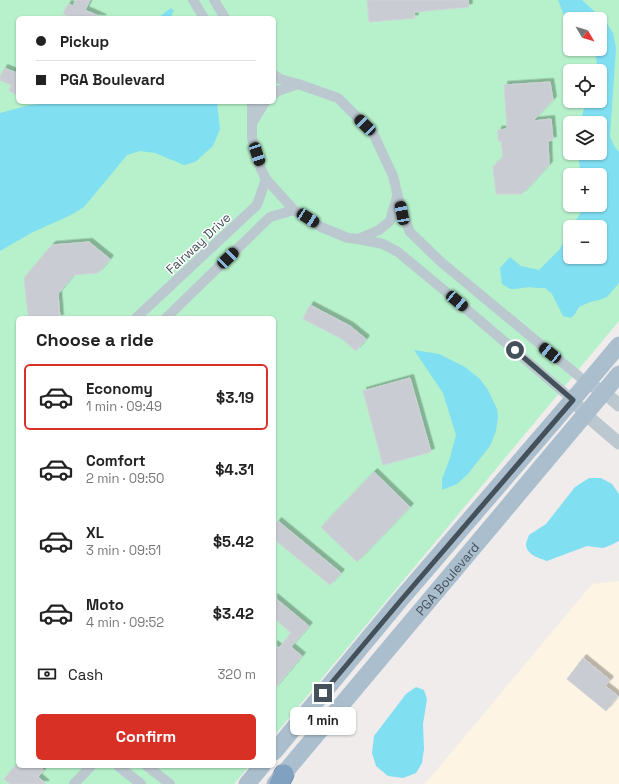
<!DOCTYPE html>
<meta charset="utf-8">
<style>
:root{--surface:#fff;--page:#f6f6f6;--text:#222;--muted:#767676;--line:#e0e0e0;--accent:#d93025}
body{margin:0;font-family:"Space Grotesk",sans-serif;background:var(--page);color:var(--text);height:100vh;display:flex;flex-direction:column;font-size:15px;white-space:nowrap}
*{box-sizing:border-box;margin:0}
p{font-size:13px;color:var(--muted)}
.icon{flex:none;width:22px;height:22px;fill:none;stroke:currentColor;stroke-width:2;stroke-linecap:round;stroke-linejoin:round}
.map{position:relative;flex:1;overflow:hidden}
.side{position:absolute;left:16px;top:316px;width:260px;height:452px;display:flex;flex-direction:column;background:var(--surface);border-radius:6px;box-shadow:0 1px 3px #0004}
.side>*{flex:none}
.guide{position:absolute;left:16px;top:16px;width:260px;height:88px;border-radius:6px;box-shadow:0 1px 3px #0004;display:grid;align-content:center;height:88px;padding:0 20px;background:var(--surface)}
.needle{width:26px;rotate:128deg}
.fabs{position:absolute;left:563px;top:12px;display:grid;gap:8px}
.fabs a{display:grid;place-items:center;width:44px;height:44px;border-radius:6px;background:var(--surface);box-shadow:0 1px 3px #0004;font-size:20px}
.end{position:absolute;width:18px;height:18px;margin:-9px;border:5px solid #44515b;background:#fff;box-shadow:0 0 0 2px #fff}
.from{border-radius:50%}
.bubble{position:absolute;height:28px;border-radius:6px;background:var(--surface);box-shadow:0 1px 3px #0004;font-size:13px;font-weight:700;line-height:28px;text-align:center}
.car{position:absolute;width:12px;height:24px;margin:-12px -6px;border-radius:5px;box-shadow:0 0 3px 1px #0007;background:linear-gradient(#222 24%,#8ab4d8 0 40%,#222 0 76%,#8ab4d8 0 86%,#222 0)}
.guide b{display:flex;align-items:center;gap:14px;height:38px;font-size:15px}
.guide b+b{border-top:1px solid var(--line)}
.guide i{width:10px;height:10px;background:var(--text)}
ul{padding:0;list-style:none}
li{display:flex;align-items:center;gap:12px;height:66px;margin:0 8px 6px;padding:0 12px;border:2px solid transparent;border-radius:6px}
li div{flex:1}
li b{display:block;font-size:15px}
li em{font-style:normal;font-weight:700}
li.on{border-color:var(--accent)}
li>.icon{width:36px;height:36px;stroke-width:1.5}
h2{padding:0 20px;font-size:18px;line-height:48px}
.pay{display:flex;align-items:center;gap:10px;height:44px;padding:0 20px;font-size:15px}
.pay p{margin-inline-start:auto}
.cta{display:flex;gap:8px;margin-top:auto;padding:8px 20px}
.cta a{flex:1;height:46px;border-radius:6px;background:var(--accent);color:#fff;font-size:16px;font-weight:700;line-height:46px;text-align:center}
.map>svg:first-child{display:block}
</style>
<div class="map">
<svg width="619" height="784" viewBox="0 0 619 784">
<defs>
<filter id="shadow"><feDropShadow dx="3.5" dy="-3.5" stdDeviation="0" flood-color="#0004"/></filter>
</defs>
<rect width="100%" height="100%" fill="#f0ecec"/>
<path fill="#fdf4e3" d="M619 581V784H425L592 584Z"/>
<path fill="#b6f1cb" fill-rule="evenodd" d="M0 0H619V321L274 736V318H18V766H249L234 784H0ZM18 18H274V102H18ZM570 19H600V49H570ZM570 71H600V101H570ZM570 123H600V153H570ZM570 175H600V205H570ZM570 227H600V257H570Z"/>
<g fill="#80dff1">
<path d="M558 0H582L606 22 613 33 616 48 610 136 614 146 619 152V283L607 297 599 300 590 302 579 307 575 314 571 318 563 316 552 294 545 288H536L530 287 515 289H510L502 284 500 268 510 257 521 266 539 270 559 250 570 231V257H600V227H572L584 207V205H600V175H581L578 153H600V123H580L586 101H600V71H598L596 57 592 49H600V19H570V24L566 21Z"/>
<path d="M171 8 174 11 171 16V18H146L149 16 159 17Z"/>
<path d="M60 102H217L220 129 213 146 195 162 184 165 155 153 140 151 127 155 84 207 69 216 33 232 0 251V113L30 105Z"/>
<path d="M414 350 439 354 465 367 480 379 488 390 497 409 498 417 496 431 490 446 467 475 457 484 442 490V479L449 461 456 435 443 393Z"/>
<path d="M589 478H601L612 484 619 494V541L611 545 603 548 587 546 547 561C539 558 527 555 526 545 526 542 528 538 529 535L546 524 575 487Z"/>
<path d="M416 687 424 690 427 699 423 724 424 749 422 763 416 773 403 778 388 776 376 766 372 753 374 736 406 694Z"/>
</g>
<g fill="#c9ccd2" stroke="#d0d3d9" filter="url(#shadow)">
<path d="M76 0H90L85 10 103 18H72L63 14 68 4 73 6Z"/>
<path d="M367 0H468L469 7 414 12 415 18 369 22Z"/>
<path d="M4 68 17 73 18 71V95L9 91 11 85 0 80V77Z"/>
<path d="M550 82 553 100 533 121 551 119 553 140 548 141 549 165 522 194H496L493 167 503 157 501 141H498V130L507 129 504 85Z"/>
<path d="M89 242 110 259 98 273 74 275 58 294 60 318H31L28 315 24 278 52 245Z"/>
<path d="M310 305 350 326 366 339 356 351 342 339 303 319Z"/>
<path d="M410 378 431 452 383 465 363 391Z"/>
<path d="M374 472 410 507 357 562 321 527Z"/>
<path d="M278 521 341 573 330 585 274 539V526Z"/>
<path d="M274 597 309 626 291 647 302 656 274 689V644L279 648 291 633 274 618Z"/>
<path d="M583 658 610 680 605 686 618 696 606 711 567 679Z"/>
<path d="M15 766H39L44 770 38 777 46 784H10L4 779Z"/>
</g>
<g fill="none" stroke-linecap="round" stroke-linejoin="round">
<g stroke="#6b8dab" stroke-width="21">
<path id="motorway" d="M279 784 284 774"/>
</g>
<g stroke="#bcc8d0" stroke-width="10">
<path d="M193 0 204 18"/>
<path d="M214 0 225 18"/>
<path d="M274 75 280 79 298 84"/>
<path d="M274 94 278 91 298 84 338 98 373 133 393 176 402 213 410 232 441 262 587 383"/>
<path d="M265 102 252 123V138L261 169 266 179 294 210 321 227 348 238 358 239 379 230 390 221 397 197"/>
<path d="M252 122V102"/>
<path d="M358 239 383 244 398 252 445 291 573 400"/>
<path d="M136 318 257 205 266 179"/>
<path d="M166 318 270 217 294 210"/>
<path d="M118 766 141 784"/>
<path d="M147 766 170 784"/>
<path d="M74 784 91 766"/>
</g>
<g stroke="#bcc8d0" stroke-width="13">
<path d="M587 383 604 392 619 405"/>
<path d="M573 400 585 414 619 443"/>
</g>
<g stroke="#aabece" stroke-width="17">
<path d="M274 752 401 599 587 383 619 345"/>
<path d="M247 784 262 766"/>
<path id="s1" d="M275 784 619 374"/>
</g>
<use href="#motorway" stroke="#80a2c0" stroke-width="19"/>
</g>
<g fill="none" stroke-linecap="round" stroke-linejoin="round">
<path stroke="#44515b" stroke-width="5" d="M323 693 402 599 573 400 515 350"/>
</g>
<g text-anchor="middle" stroke-width="3" stroke-linejoin="round" paint-order="stroke">
<g font-size="13" fill="#44515b" stroke="#fff">
<text transform="translate(198 243) rotate(-43)" y="5">Fairway Drive</text>
<text dy="5" stroke="none"><textPath href="#s1" startOffset="268">PGA Boulevard</textPath></text>
</g>
</g>
</svg>
<div class="fabs">
<a><svg class="needle" viewBox="-14 -14 28 28"><path d="M0-13l5 13h-10z" fill="#e53935"/><path d="M0 13l5-13h-10z" fill="#767676"/></svg></a>
<a><svg class="icon" aria-label="locate" viewBox="0 0 24 24"><circle cx="12" cy="12" r="6"/><path d="M12 2v4M12 18v4M2 12h4M18 12h4"/></svg></a>
<a><svg class="icon" aria-label="layers" viewBox="0 0 24 24"><path d="M12 4l9 5-9 5-9-5zM3 14l9 5 9-5"/></svg></a>
<a>+</a>
<a>−</a>
</div>
<i class="end from" style="left:515px;top:350px"></i>
<i class="end" style="left:323px;top:693px"></i>
<div class="bubble" style="left:290px;top:707px;width:66px">1 min</div>
<i class="car" style="left:365px;top:125px;rotate:314deg"></i>
<i class="car" style="left:257px;top:154px;rotate:162deg"></i>
<i class="car" style="left:402px;top:213px;rotate:349deg"></i>
<i class="car" style="left:308px;top:218px;rotate:123deg"></i>
<i class="car" style="left:228px;top:258px;rotate:46deg"></i>
<i class="car" style="left:457px;top:301px;rotate:130deg"></i>
<i class="car" style="left:550px;top:353px;rotate:309deg"></i>
<div class="guide">
<b><i class="from"></i>Pickup</b>
<b><i></i>PGA Boulevard</b>
</div>
<section class="side">
<h2>Choose a ride</h2>
<ul>
<li class="on"><svg class="icon" aria-label="car" viewBox="0 0 24 24"><path d="M5 17H2v-5l4-1 3-4h7l3 4 3 1v5h-3M9 17h6M6 11h13"/><circle cx="7" cy="17" r="2"/><circle cx="17" cy="17" r="2"/></svg><div><b>Economy</b><p>1 min · 09:49</p></div><em>$3.19</em></li>
<li><svg class="icon" aria-label="car" viewBox="0 0 24 24"><path d="M5 17H2v-5l4-1 3-4h7l3 4 3 1v5h-3M9 17h6M6 11h13"/><circle cx="7" cy="17" r="2"/><circle cx="17" cy="17" r="2"/></svg><div><b>Comfort</b><p>2 min · 09:50</p></div><em>$4.31</em></li>
<li><svg class="icon" aria-label="car" viewBox="0 0 24 24"><path d="M5 17H2v-5l4-1 3-4h7l3 4 3 1v5h-3M9 17h6M6 11h13"/><circle cx="7" cy="17" r="2"/><circle cx="17" cy="17" r="2"/></svg><div><b>XL</b><p>3 min · 09:51</p></div><em>$5.42</em></li>
<li><svg class="icon" aria-label="car" viewBox="0 0 24 24"><path d="M5 17H2v-5l4-1 3-4h7l3 4 3 1v5h-3M9 17h6M6 11h13"/><circle cx="7" cy="17" r="2"/><circle cx="17" cy="17" r="2"/></svg><div><b>Moto</b><p>4 min · 09:52</p></div><em>$3.42</em></li>
</ul>
<div class="pay"><svg class="icon" aria-label="cash" viewBox="0 0 24 24"><path d="M3 7h18v10H3z"/><circle cx="12" cy="12" r="2"/></svg>Cash<p>320 m</p></div>
<div class="cta"><a>Confirm</a></div>
</section>
</div>
